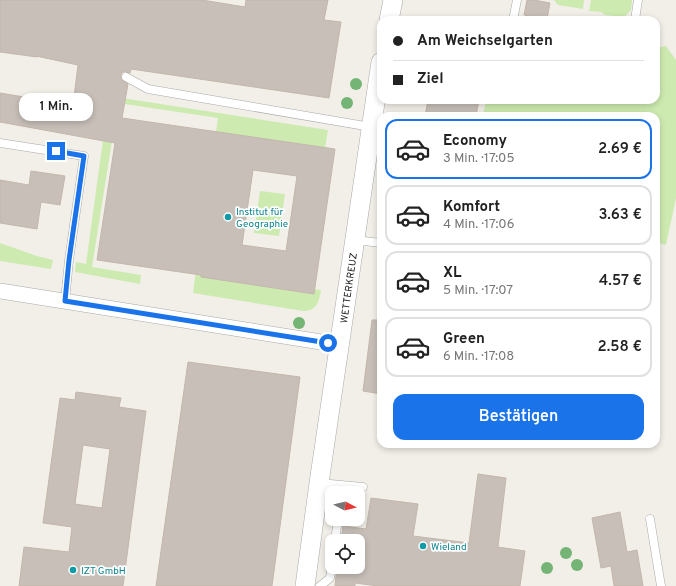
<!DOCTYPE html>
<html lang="de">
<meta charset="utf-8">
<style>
:root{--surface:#fff;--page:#f2f2f2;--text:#222;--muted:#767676;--line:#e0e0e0;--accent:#1a73e8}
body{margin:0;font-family:Overpass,sans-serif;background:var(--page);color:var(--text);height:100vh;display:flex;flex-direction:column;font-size:15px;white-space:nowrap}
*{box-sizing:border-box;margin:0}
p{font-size:13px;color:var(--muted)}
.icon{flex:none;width:22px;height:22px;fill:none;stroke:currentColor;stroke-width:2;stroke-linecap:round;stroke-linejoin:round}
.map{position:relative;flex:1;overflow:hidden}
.details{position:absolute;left:377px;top:112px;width:283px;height:336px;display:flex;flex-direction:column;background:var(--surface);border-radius:12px;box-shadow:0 2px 6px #0003}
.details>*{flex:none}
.banner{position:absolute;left:377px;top:16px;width:283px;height:88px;border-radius:12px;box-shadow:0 2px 6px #0003;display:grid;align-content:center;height:88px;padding:0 16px;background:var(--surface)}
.needle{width:26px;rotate:97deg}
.fabs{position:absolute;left:325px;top:486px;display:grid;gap:8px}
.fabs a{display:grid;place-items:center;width:40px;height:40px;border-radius:8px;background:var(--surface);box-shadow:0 2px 6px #0003;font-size:20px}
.end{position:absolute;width:18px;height:18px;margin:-9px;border:5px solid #1a73e8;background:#fff;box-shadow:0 0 0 2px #fff}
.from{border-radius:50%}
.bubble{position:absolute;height:28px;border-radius:12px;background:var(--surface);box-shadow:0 2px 6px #0003;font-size:13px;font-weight:600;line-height:28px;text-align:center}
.banner b{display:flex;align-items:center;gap:14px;height:38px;font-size:15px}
.banner b+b{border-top:1px solid var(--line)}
.banner i{width:10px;height:10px;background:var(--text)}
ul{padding:7px 0 0;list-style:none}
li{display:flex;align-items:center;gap:12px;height:60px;margin:0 8px 6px;padding:0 8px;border:2px solid var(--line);border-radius:12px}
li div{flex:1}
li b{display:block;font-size:15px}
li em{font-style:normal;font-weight:600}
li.on{border-color:var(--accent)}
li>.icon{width:36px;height:36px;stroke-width:1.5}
.button{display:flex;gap:8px;margin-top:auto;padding:8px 16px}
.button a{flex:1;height:46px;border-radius:12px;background:var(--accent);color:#fff;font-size:16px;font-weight:600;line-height:46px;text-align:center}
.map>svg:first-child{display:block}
</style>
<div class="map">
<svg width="676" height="586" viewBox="0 0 676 586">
<rect width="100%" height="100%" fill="#f2efe9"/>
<g fill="#cdebb0">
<path d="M554 0H584L583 9 558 5Z"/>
<path d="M591 0H632L631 10 624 17 605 15 601 12 589 11Z"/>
<path d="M666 46 676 60V198L666 245 656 242V116H483L486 100H656V48Z"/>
<path d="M109 96 328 130 325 148 223 133 211 210 205 209 218 118 118 103 92 267 141 275 140 284 75 272 76 262 86 264Z"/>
<path d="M260 191 285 194 279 236 254 233Z"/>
<path d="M202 225 208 226 201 277 313 294 314 289 321 290C319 302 317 311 303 311L193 293Z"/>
<path d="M0 243 37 256 53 260 51 269 0 261Z"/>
</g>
<g fill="#c7bfb8" stroke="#c4b6ab" fill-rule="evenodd">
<path d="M0 0H202L245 7 246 0H328L324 20 341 22 329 98 131 69 130 73 126 72H123L121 74V77L122 80 128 84 122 118 335 149 314 294 201 277V275L97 260 115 143 0 122V93L73 105 78 65 36 56 37 57 0 52ZM253 170 297 176 286 251 242 245Z"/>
<path d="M527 0H534L550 3 547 19 524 15Z"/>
<path d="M428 100H479L476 116H425Z"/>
<path d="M31 171 65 176 60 205 41 202 37 229 0 223V180L29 185Z"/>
<path d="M372 320H381V394L363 391Z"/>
<path d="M188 362 300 377 272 586H156Z"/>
<path d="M76 392 121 398 119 407 146 411 123 586H19L24 547 69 552 72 527 43 523 60 398 75 400ZM83 445 110 449 102 508 75 504Z"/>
<path d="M478 474 506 478 498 547 525 551 520 586H378L355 583V586H335L337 567H358V541H341L343 526 366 529 371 498 418 504 413 536 469 543Z"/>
<path d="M620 512 627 552 637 550 643 586H614L611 566 601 568 592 518Z"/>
</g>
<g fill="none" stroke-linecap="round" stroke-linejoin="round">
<g stroke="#a9a9a9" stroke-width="9">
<g id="service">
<path d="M515 20H513L517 0"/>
<path d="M635 20 638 0"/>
<path d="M126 77 148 89 371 127"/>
<path d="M0 143 84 156 69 260 65 301"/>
<path d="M355 240 381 243"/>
<path d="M319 483 363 487"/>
<path d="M650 519 661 586"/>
<path d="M335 541 338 519"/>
<path d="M320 586 330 578 332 565"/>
</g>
</g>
<g stroke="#a9a9a9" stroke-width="16">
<path id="minor" d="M0 291 340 345"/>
</g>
<g stroke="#a9a9a9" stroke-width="20">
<g id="tertiary">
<path d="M389 20 393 0"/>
<path d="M305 586 319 483 381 62"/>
</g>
</g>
<use href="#service" stroke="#fff" stroke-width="8"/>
<use href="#minor" stroke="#fff" stroke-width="15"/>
<use href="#tertiary" stroke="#fff" stroke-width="19"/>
</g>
<g fill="#74b475">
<circle cx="356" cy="84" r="6"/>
<circle cx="347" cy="103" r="6"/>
<circle cx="299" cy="323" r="6"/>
<circle cx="566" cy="553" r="6"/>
<circle cx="577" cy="565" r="6"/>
<circle cx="547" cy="568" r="6"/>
</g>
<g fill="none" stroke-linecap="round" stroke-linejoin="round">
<path stroke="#1a73e8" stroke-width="5" d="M56 151 84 156 69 260 65 301 328 343"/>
</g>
<g fill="#0f9aa8" stroke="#fff" stroke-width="1.5">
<circle cx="228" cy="217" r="4"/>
<circle cx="423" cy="546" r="4"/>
<circle cx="73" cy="570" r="4"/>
</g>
<g text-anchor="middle" stroke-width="3.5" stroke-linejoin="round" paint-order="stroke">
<g font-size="10" fill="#0d838f" stroke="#fff" text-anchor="start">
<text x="236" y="215">Institut für<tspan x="236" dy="12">Geographie</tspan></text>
<text x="431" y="550">Wieland</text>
<text x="81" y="574">IZT GmbH</text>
</g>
<g font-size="10" fill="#222" stroke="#fff">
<text transform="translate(348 288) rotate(-82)" y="4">WETTERKREUZ</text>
</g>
</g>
</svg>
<div class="fabs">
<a><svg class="needle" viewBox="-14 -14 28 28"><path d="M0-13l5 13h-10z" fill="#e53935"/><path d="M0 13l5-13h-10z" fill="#767676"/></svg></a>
<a><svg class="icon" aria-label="locate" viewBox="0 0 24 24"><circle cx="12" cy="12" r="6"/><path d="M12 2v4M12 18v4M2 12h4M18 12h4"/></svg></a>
</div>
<i class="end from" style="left:328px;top:343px"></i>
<i class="end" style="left:56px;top:151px"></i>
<div class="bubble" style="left:19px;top:93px;width:74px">1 Min.</div>
<div class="banner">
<b><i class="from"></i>Am Weichselgarten</b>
<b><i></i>Ziel</b>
</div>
<section class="details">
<ul>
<li class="on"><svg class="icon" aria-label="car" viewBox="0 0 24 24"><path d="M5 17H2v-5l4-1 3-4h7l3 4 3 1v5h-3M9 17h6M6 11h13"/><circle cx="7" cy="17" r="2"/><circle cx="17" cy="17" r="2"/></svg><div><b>Economy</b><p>3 Min. · 17:05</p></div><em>2.69 €</em></li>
<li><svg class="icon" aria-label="car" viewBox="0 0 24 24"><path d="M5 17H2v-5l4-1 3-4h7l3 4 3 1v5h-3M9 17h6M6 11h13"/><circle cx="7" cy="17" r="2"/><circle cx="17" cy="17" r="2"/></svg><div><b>Komfort</b><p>4 Min. · 17:06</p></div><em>3.63 €</em></li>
<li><svg class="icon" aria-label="car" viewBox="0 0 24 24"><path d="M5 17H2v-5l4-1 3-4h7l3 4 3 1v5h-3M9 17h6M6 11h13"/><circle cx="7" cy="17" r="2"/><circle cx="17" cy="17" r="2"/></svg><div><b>XL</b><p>5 Min. · 17:07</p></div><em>4.57 €</em></li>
<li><svg class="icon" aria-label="car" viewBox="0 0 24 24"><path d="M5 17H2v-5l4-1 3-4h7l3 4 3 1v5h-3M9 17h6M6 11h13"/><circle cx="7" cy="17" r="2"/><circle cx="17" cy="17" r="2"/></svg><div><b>Green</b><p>6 Min. · 17:08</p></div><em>2.58 €</em></li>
</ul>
<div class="button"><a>Bestätigen</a></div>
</section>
</div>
